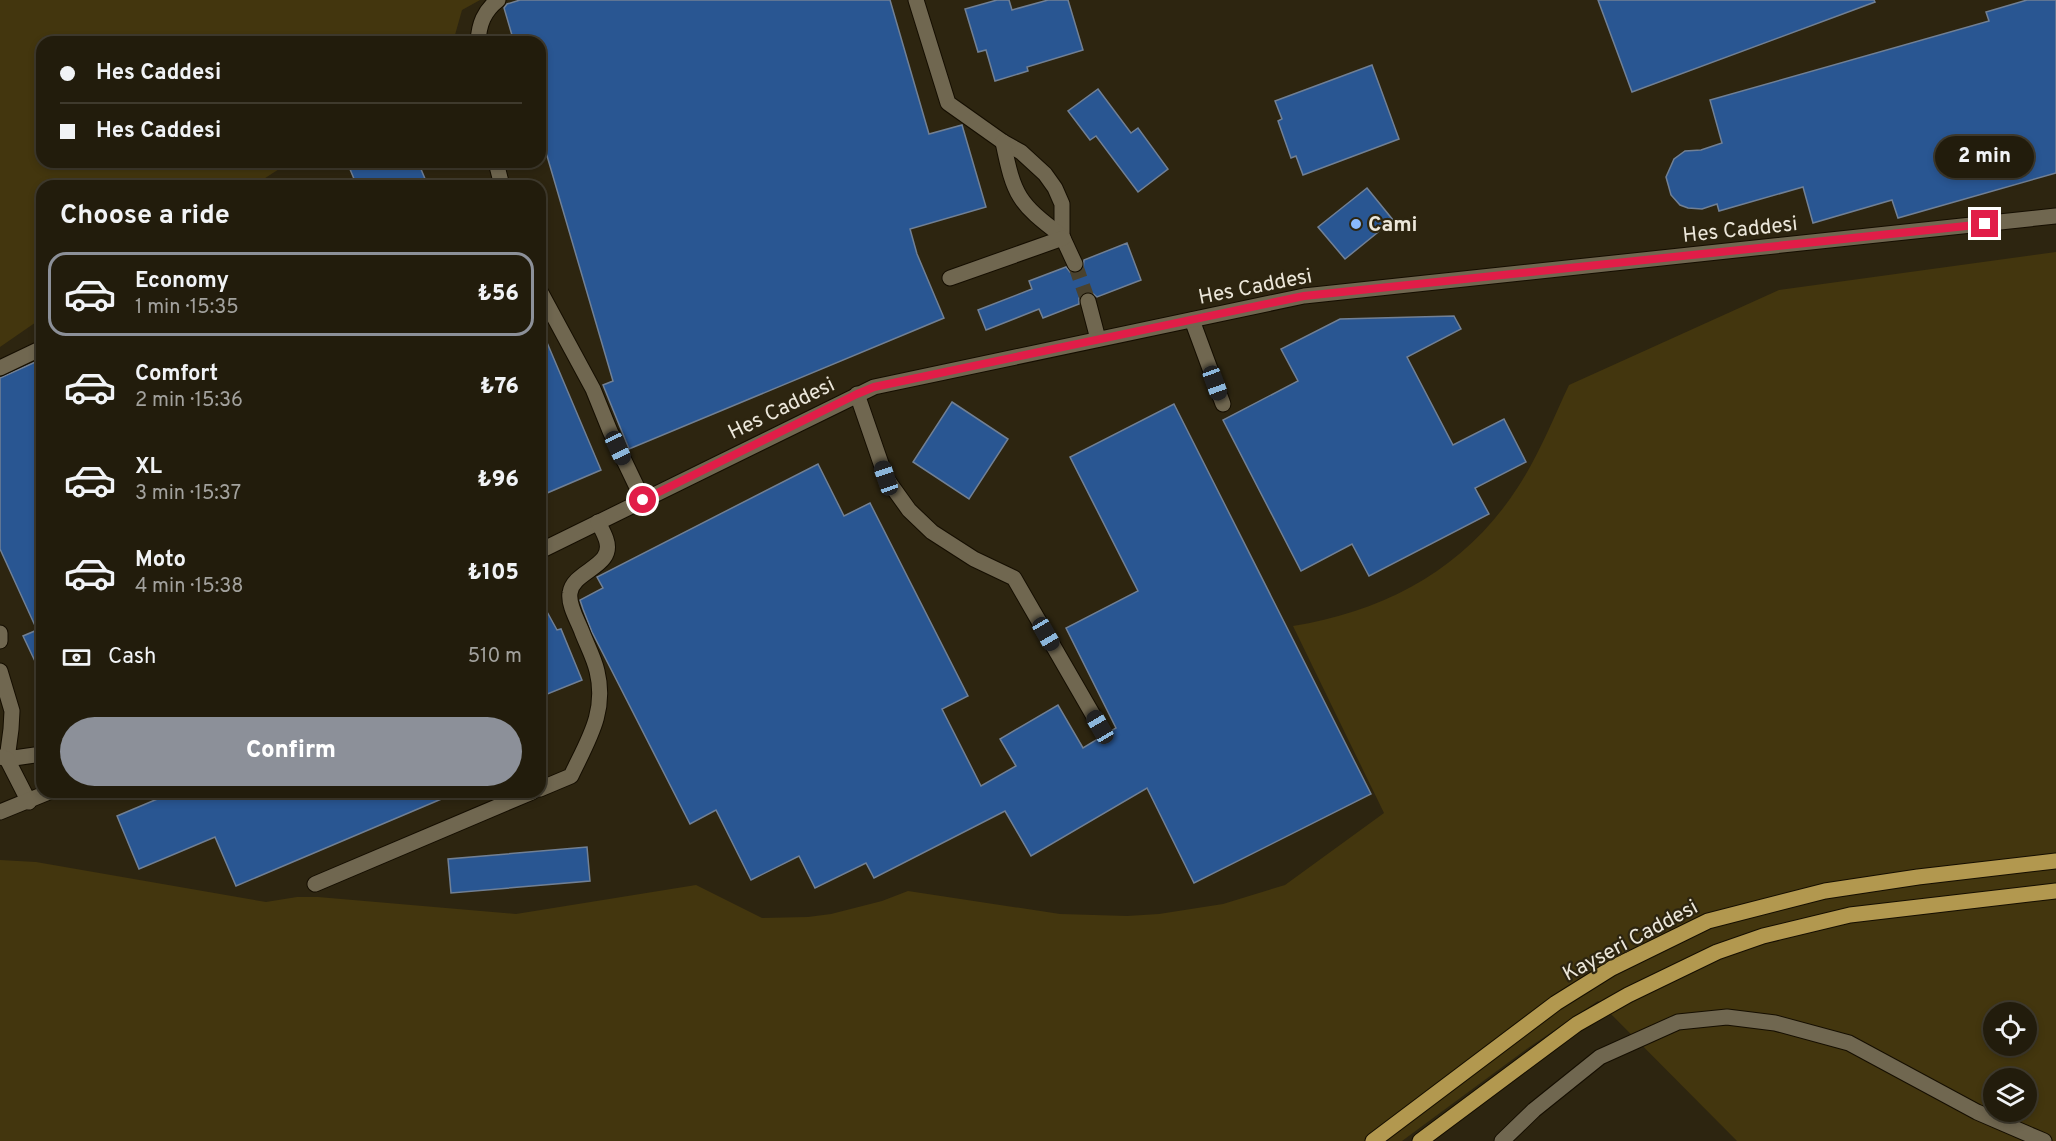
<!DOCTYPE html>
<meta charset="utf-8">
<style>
:root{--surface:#221c0c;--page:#2e291a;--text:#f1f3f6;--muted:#a2a19d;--line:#3f3a2d;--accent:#8c9099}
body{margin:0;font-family:Overpass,sans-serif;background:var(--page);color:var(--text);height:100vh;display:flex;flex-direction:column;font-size:22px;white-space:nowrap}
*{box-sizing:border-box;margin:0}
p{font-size:20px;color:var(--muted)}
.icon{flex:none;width:33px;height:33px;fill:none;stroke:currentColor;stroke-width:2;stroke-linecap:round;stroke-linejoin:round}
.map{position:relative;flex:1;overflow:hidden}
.drawer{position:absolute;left:36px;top:180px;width:510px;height:618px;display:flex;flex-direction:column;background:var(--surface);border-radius:18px;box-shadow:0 3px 9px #0003,0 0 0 2px var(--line)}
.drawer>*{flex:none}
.banner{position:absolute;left:36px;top:36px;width:510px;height:132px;border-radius:18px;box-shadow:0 3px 9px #0003,0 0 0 2px var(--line);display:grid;align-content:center;height:132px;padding:0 24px;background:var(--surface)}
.fabs{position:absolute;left:1983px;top:1002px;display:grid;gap:12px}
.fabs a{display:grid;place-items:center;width:54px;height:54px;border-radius:50%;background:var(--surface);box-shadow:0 3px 9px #0003,0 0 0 2px var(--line);font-size:30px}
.end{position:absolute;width:27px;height:27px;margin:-14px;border:8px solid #e11d48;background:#fff;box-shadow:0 0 0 3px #fff}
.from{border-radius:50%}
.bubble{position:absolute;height:42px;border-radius:21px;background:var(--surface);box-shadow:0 3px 9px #0003,0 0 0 2px var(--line);font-size:20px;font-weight:800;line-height:42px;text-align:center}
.car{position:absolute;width:18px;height:36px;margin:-18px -9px;border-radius:8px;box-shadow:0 0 4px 2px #0007;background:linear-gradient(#222 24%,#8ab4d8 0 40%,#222 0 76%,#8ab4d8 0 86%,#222 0)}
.banner b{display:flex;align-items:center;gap:21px;height:57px;font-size:22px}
.banner b+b{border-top:2px solid var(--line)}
.banner i{width:15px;height:15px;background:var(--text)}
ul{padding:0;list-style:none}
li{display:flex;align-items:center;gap:18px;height:84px;margin:0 12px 9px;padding:0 12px;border:3px solid transparent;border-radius:18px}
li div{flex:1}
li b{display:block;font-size:22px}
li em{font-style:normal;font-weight:800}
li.selected{border-color:var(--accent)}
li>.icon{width:54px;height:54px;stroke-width:1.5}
h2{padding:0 24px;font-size:27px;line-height:72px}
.pay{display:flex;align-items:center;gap:15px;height:66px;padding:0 24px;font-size:22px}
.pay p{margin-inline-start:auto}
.primary-button{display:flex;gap:12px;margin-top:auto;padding:12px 24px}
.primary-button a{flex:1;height:69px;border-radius:36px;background:var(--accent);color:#fff;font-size:24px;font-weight:800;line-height:69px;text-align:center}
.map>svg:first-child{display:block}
</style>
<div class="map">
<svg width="2056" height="1141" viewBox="0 0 2056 1141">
<rect width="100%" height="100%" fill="#2d2510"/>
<g fill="#43360e" fill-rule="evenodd">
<path d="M0 0H480L462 10 453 42H42V162H290L253 186H42V318L0 347Z"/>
<path d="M2056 252V1141H1737L1598 1001 1528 1048 1402 1141H0V860L36 862 266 902 297 897H318L516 914 696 885 762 918 808 917 831 914 882 901 908 891 1060 914 1127 916 1159 914 1223 904 1285 885 1384 813 1293 626C1386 611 1466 568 1518 487 1539 455 1553 419 1569 385L1779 290ZM1994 1012H2026V1046H1994ZM1994 1078H2026V1112H1994Z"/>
</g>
<g fill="#295692" stroke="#718095" stroke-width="1.5">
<path d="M520 0H890L929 134 962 125 986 207 910 229 917 254 944 318 629 449 603 385 613 381 540 132V42H514L504 8 507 4Z"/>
<path d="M997 0H1009L1012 10 1048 0H1068L1083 50 1027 67 1028 71 995 81 986 50 978 52 965 9Z"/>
<path d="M1598 0H1874L1875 2 1632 92Z"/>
<path d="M2027 0H2056V173L1898 218 1892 200 1813 223 1803 187 1719 211 1717 204 1702 209 1688 208 1680 205 1671 195 1666 177 1674 159 1685 151 1701 150 1722 143 1710 100 1989 21 1986 12Z"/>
<path d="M1372 65 1399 139 1303 175 1296 156 1291 158 1278 121 1282 119 1275 101Z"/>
<path d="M1098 89 1131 133 1138 128 1168 169 1138 192 1096 136 1090 140 1068 111Z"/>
<path d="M347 162H418L428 186H357Z"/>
<path d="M1367 188 1393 220 1345 259 1318 227Z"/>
<path d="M1127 243 1141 280 1097 297 1091 292H1085L1079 298V304L1043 318 1039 309 986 330 978 310 1032 289 1029 281 1066 267 1070 272 1079 273 1083 269 1084 260Z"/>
<path d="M1454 316 1461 329 1407 357 1453 445 1504 419 1526 462 1475 488 1489 514 1369 576 1352 544 1301 571 1223 420 1298 381 1281 349 1340 319Z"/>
<path d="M540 326 601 470 540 496Z"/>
<path d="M42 359V676L23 636 37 630 0 549V378Z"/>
<path d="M952 402 1008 439 969 499 913 462Z"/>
<path d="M1174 404 1371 794 1194 883 1147 788 1031 856 1005 811 874 878 866 863 815 888 799 856 751 880 716 810 690 824 592 632 583 609 580 600 603 588 597 577 818 464 844 516 870 503 968 696 942 709 981 786 1016 766 1000 739 1058 705 1083 748 1116 728 1066 628 1138 591 1070 457Z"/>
<path d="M540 599 557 630 561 629 582 680 540 697Z"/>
<path d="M174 792H458L236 886 215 837 139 869 117 816Z"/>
<path d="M587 847 590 881 451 893 448 859Z"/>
</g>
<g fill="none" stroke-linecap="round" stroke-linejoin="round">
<path stroke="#4a422e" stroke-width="15" stroke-dasharray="15 8" stroke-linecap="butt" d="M1075 264 1088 301"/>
<g stroke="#150e00" stroke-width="17">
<g id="minor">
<path d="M916 0 948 103 1003 142 1021 152 1045 174 1055 188 1062 204V236L1075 264"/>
<path d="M478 42C479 24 484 11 498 0"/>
<path d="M1003 142C1014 196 1018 203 1062 236"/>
<path d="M496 162 502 186"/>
<path d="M950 278 1063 238"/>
<path d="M540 291 593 389 610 431 643 500"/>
<path d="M1088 301 1098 339"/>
<path d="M1192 320 1223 404"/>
<path d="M0 368 42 348"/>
<path d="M857 394 886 478 909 510 932 532 974 559 1014 578 1100 727"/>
<path d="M540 551 874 387 1304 296 2056 216"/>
<path d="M0 633V641"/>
<path d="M0 671 12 711 11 729 7 759 42 754"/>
<path d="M0 757 7 759 29 802"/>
<path d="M540 789 571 776C588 740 607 712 597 671 594 658 587 645 582 632 578 621 568 605 570 593 573 570 616 567 606 539 604 533 601 528 598 522"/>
<path d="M0 812 49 792"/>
<path d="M315 884 532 792"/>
<path d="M1502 1141 1534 1110 1600 1057 1678 1022 1727 1017 1775 1023 1849 1043 1977 1112 2044 1141"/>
</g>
</g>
<g stroke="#150e00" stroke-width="17">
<g id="major">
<path d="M1373 1141 1556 1003 1612 968 1708 921 1825 891 1918 877 2056 861"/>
<path d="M1420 1141 1577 1024 1628 995 1717 952 1763 936 1850 915 2056 891"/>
</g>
</g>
<use href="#minor" stroke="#706750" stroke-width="15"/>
<use href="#major" stroke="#b2984f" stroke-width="15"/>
</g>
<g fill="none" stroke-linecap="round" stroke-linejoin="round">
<path stroke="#e11d48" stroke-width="8" d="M643 500 857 394 874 387 1304 296 1985 224"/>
</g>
<circle fill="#8abafc" stroke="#2d2510" stroke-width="2" cx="1356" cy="224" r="6"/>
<g text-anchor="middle" stroke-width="4.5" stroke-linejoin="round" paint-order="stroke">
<g font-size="21" font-weight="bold" fill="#ece7da" stroke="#2d2510" text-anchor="start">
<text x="1368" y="231">Cami</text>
</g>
<g font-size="21" fill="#ece7da" stroke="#2d2510">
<text transform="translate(1740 229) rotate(-6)" y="7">Hes Caddesi</text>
<text transform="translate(1255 286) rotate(-11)" y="7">Hes Caddesi</text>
<text transform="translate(781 408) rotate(-26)" y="7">Hes Caddesi</text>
<text transform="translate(1630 940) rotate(-28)" y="7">Kayseri Caddesi</text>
</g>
</g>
</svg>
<div class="fabs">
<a><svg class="icon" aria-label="locate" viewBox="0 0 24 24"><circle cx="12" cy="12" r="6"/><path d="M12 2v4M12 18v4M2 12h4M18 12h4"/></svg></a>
<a><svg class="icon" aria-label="layers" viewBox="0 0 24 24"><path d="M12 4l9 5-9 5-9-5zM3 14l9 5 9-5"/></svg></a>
</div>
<i class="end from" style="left:643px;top:500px"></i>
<i class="end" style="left:1985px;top:224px"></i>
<div class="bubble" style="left:1935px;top:136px;width:99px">2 min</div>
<i class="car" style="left:1215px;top:383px;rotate:160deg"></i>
<i class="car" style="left:618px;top:448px;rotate:155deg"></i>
<i class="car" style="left:886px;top:478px;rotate:341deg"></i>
<i class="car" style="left:1046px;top:634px;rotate:150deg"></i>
<i class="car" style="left:1100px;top:727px;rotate:330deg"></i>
<div class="banner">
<b><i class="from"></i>Hes Caddesi</b>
<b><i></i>Hes Caddesi</b>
</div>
<section class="drawer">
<h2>Choose a ride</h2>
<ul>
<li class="selected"><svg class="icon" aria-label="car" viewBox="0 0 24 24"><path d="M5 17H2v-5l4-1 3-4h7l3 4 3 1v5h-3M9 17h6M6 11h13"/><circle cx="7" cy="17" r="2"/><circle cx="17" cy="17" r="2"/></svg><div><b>Economy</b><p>1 min · 15:35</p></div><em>₺56</em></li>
<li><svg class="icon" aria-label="car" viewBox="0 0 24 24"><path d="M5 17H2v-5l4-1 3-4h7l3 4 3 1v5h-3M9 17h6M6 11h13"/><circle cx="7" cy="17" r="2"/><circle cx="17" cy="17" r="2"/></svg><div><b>Comfort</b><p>2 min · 15:36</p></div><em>₺76</em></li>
<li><svg class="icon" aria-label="car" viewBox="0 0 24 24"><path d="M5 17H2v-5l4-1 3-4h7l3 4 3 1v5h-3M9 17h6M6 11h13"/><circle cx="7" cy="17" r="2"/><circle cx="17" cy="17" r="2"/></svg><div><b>XL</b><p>3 min · 15:37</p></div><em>₺96</em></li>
<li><svg class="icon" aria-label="car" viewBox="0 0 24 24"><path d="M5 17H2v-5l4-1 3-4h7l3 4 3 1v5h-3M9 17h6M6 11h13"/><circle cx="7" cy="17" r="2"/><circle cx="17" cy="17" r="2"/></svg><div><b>Moto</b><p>4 min · 15:38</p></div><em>₺105</em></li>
</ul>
<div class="pay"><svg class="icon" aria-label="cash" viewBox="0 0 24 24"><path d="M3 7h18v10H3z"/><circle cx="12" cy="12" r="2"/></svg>Cash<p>510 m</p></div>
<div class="primary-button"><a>Confirm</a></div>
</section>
</div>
